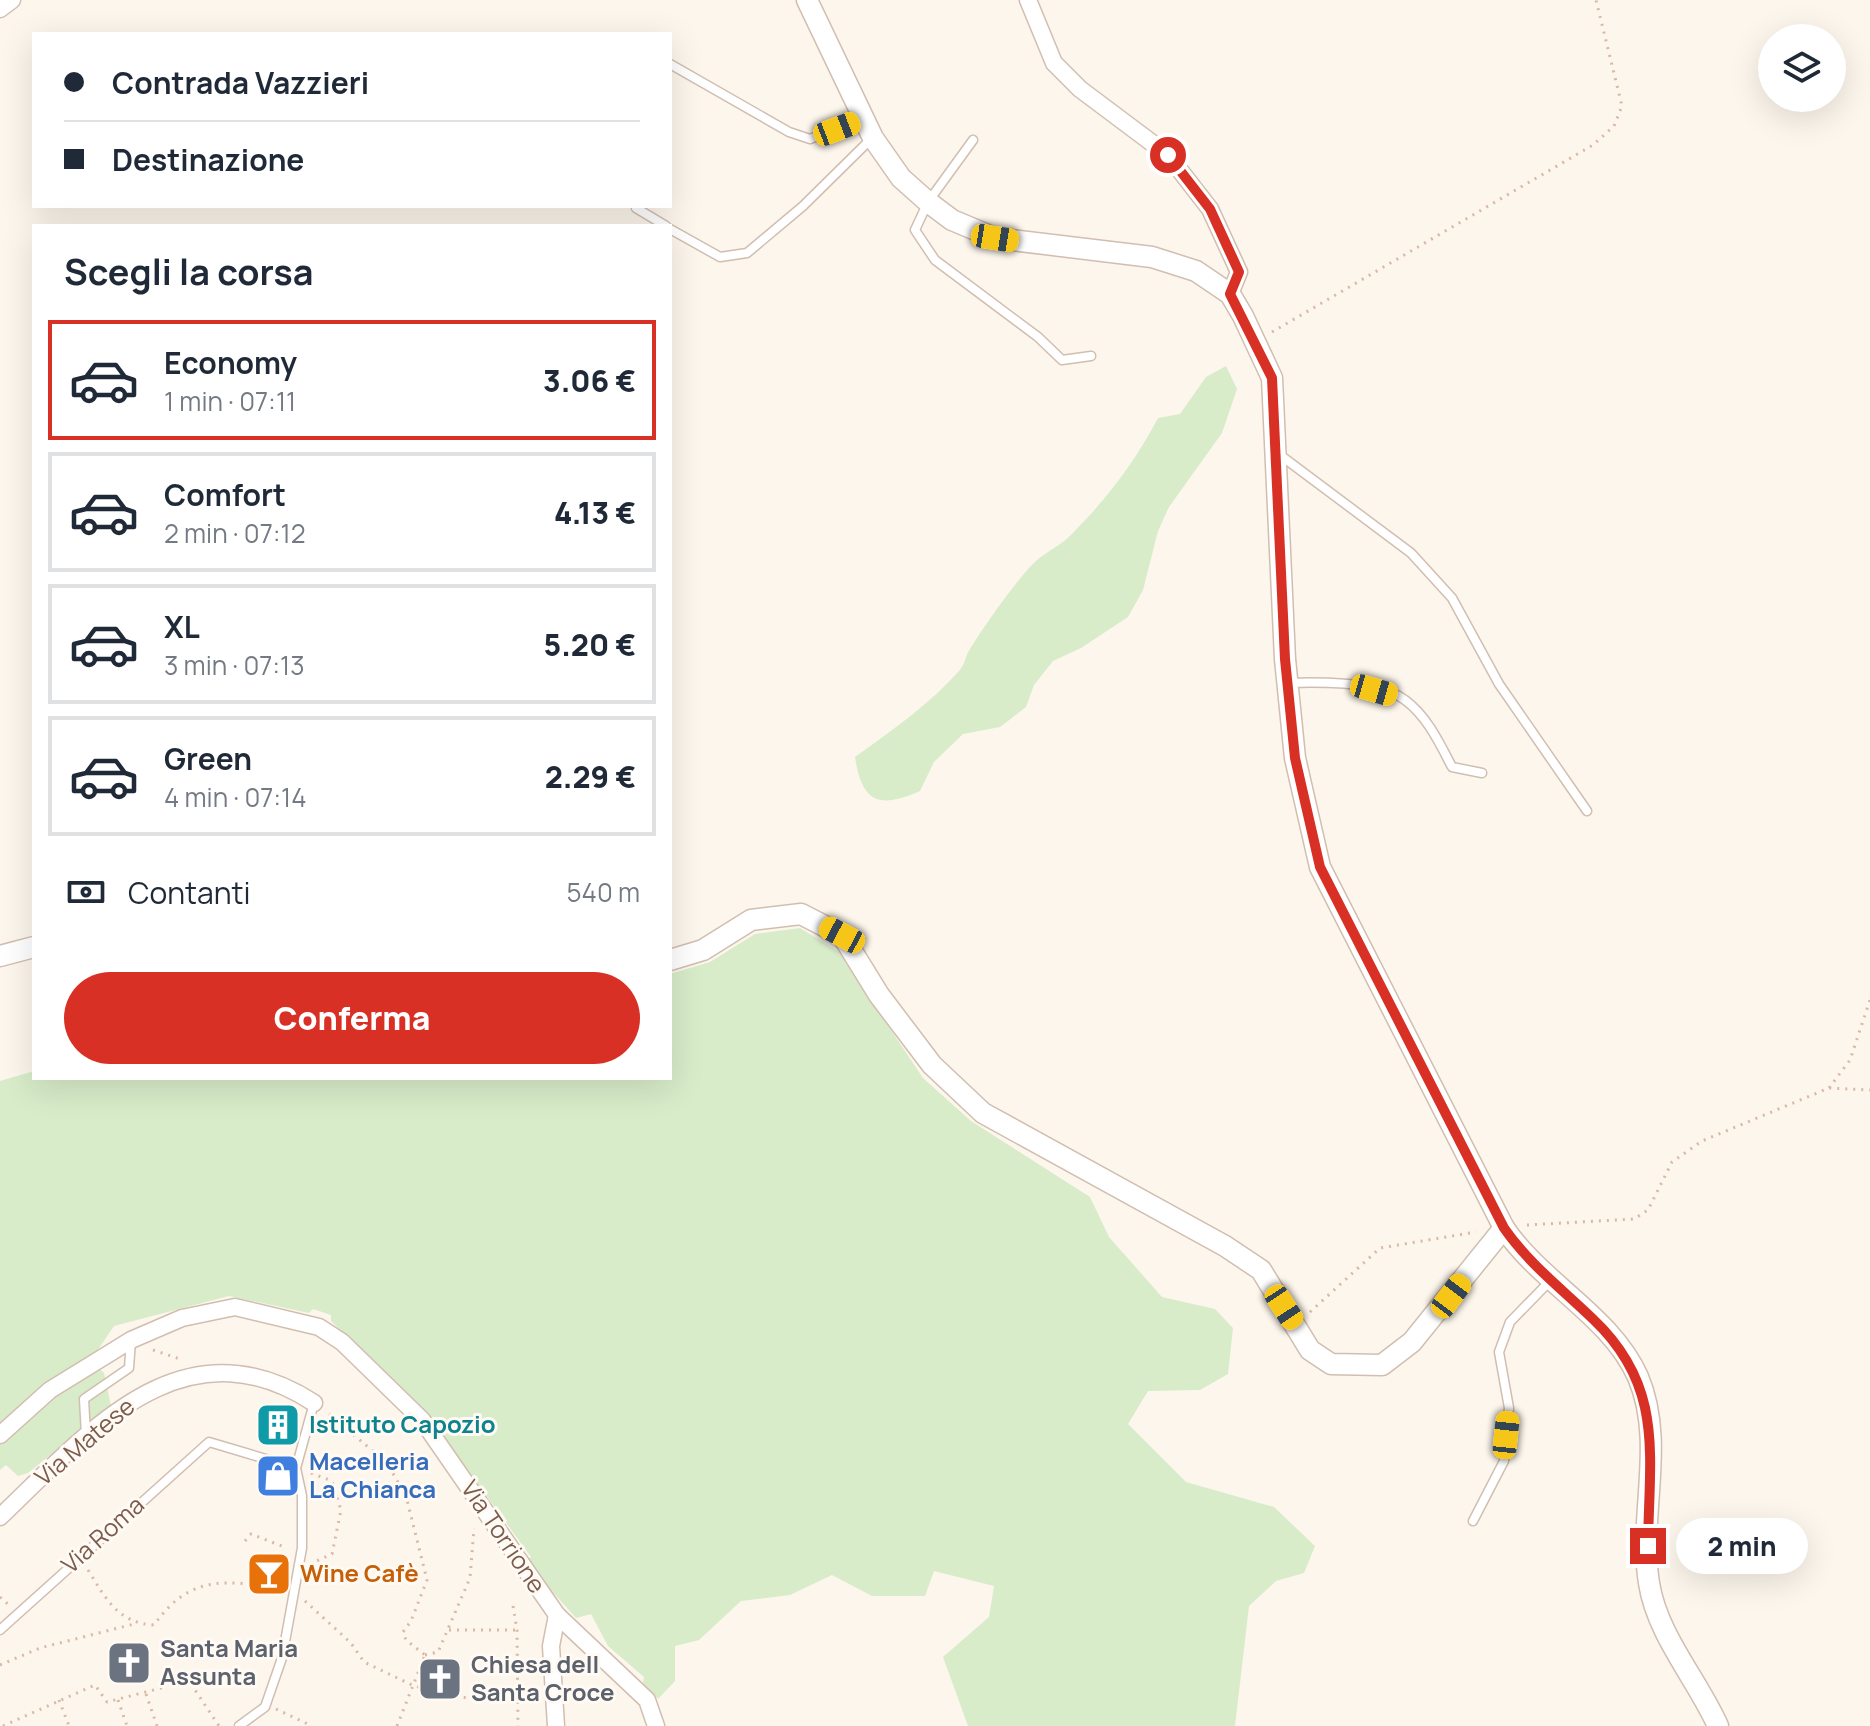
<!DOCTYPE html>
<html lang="it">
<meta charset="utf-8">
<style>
:root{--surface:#fff;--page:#f2f2f3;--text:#1f2937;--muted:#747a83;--line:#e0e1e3;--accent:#d93025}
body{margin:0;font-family:Manrope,sans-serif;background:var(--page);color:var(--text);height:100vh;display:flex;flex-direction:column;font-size:30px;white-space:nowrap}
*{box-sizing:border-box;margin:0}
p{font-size:26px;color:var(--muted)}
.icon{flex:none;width:44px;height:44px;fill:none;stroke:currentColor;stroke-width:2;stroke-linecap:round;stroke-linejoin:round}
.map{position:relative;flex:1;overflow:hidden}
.details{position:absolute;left:32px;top:224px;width:640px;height:856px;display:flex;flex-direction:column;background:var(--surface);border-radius:0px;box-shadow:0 8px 32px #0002}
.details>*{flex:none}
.top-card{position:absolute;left:32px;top:32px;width:640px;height:176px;border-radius:0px;box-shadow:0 8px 32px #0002;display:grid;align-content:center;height:176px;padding:0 32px;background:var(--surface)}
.controls{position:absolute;left:1758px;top:24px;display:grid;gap:16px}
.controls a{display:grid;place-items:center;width:88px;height:88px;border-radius:50%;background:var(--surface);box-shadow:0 8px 32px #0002;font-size:40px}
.end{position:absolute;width:36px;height:36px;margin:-18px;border:10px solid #d93025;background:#fff;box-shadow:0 0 0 4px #fff}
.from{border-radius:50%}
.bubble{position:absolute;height:56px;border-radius:28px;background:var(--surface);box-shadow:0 8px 32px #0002;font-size:26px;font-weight:800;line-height:56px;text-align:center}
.car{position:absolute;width:24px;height:48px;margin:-24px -12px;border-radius:10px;box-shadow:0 0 6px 2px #0007;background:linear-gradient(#f5c518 24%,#345 0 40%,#f5c518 0 76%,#345 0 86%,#f5c518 0)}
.top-card b{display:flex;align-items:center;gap:28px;height:76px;font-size:30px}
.top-card b+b{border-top:2px solid var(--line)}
.top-card i{width:20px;height:20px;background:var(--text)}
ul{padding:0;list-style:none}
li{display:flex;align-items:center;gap:24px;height:120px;margin:0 16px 12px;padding:0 16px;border:4px solid var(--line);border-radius:0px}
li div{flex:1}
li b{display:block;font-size:30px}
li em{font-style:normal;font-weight:800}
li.on{border-color:var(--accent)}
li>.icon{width:72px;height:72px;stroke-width:1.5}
h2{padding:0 32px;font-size:36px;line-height:96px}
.pay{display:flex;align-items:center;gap:20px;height:88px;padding:0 32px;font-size:30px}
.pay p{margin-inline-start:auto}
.button{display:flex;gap:16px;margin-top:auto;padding:16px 32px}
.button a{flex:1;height:92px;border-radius:48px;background:var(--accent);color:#fff;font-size:32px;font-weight:800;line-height:92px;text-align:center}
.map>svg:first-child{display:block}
</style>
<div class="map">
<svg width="1870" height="1726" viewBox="0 0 1870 1726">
<rect width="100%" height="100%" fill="#fdf6ec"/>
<g fill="#d8ecc9">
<path d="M1226 366 1237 389 1222 433 1169 507 1158 531 1143 590 1128 617 1081 648 1053 661 1034 685 1026 707 1000 727 963 734 934 762 920 791C879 809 862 803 855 757 891 731 930 704 959 671 965 665 965 656 970 649 985 625 1009 591 1028 569 1043 552 1058 548 1071 535 1108 497 1133 465 1158 418L1180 414 1206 377Z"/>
<path d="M800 928 839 952 923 1078 971 1121 1090 1197 1109 1237 1162 1297 1215 1309 1233 1328 1228 1374 1200 1390 1148 1391 1128 1424 1186 1482 1274 1507 1315 1546 1304 1573 1276 1581 1249 1606 1235 1726H968L943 1657 989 1617 994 1586 934 1571 925 1596H872L832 1575 790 1595 741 1601 699 1640 675 1646V1681L658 1699 643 1683 644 1677 608 1646 591 1614 576 1618 525 1561 531 1557 427 1414 331 1321V1315L313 1309 309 1313 229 1296 114 1326 91 1360 104 1373 111 1406 28 1473 18 1476 6 1465 0 1470V1081L34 1071V1078H670V974L710 962 755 934Z"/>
</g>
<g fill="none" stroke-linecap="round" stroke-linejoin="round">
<g stroke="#d1beb0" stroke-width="11">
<g id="service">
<path d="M670 64 789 132 810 139 863 119"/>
<path d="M973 140 928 202 915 230 935 260 1038 337 1062 360 1091 356"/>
<path d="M636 208 666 226"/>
<path d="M670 229 720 257 747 253 803 206 872 138"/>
<path d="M1280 455 1411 553 1452 598 1499 684 1587 811"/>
<path d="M1288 683C1318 682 1381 681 1405 700 1427 716 1440 744 1452 767L1482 773"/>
<path d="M86 1435 84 1399 129 1368 131 1340"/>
<path d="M1473 1521 1504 1461 1509 1408 1499 1352 1510 1322 1550 1281"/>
<path d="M0 1630 209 1442 296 1468"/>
<path d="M239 1726 265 1707 282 1658 302 1548V1496L296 1468 314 1403"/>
</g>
</g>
<g stroke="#d1beb0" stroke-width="19">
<g id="minor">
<path d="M1028 0 1054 63 1080 89 1168 155 1210 209 1239 272 1230 294"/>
<path d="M0 9 12 0"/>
<path d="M0 1435 50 1390 131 1340 182 1318 235 1307 319 1327 342 1342 422 1420 557 1615 647 1700 656 1726"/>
<path d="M0 1517C89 1432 183 1318 314 1403"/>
<path d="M556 1726 551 1646 557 1615"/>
</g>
</g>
<g stroke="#d1beb0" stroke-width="23">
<g id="tertiary">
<path d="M807 0 873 138 901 178 928 202 952 220 995 238 1152 257 1196 271 1230 294 1243 316 1272 378 1285 659 1295 758 1320 867 1504 1228C1541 1283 1611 1316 1638 1377 1666 1443 1638 1515 1649 1583 1657 1635 1697 1679 1718 1726"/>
<path d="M0 956 34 947"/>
<path d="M670 960 703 950 751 920 801 914 842 935 879 995 932 1065 983 1113 1225 1246 1261 1270 1310 1350 1331 1364 1382 1365 1412 1342 1504 1228"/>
</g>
</g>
<g stroke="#d9b8a5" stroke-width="3" stroke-dasharray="2 6" stroke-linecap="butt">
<path d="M1272 332 1593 145 1614 126 1622 106 1596 0"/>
<path d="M1829 1088 1850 1060 1870 1000"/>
<path d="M1527 1225 1634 1219 1648 1210 1672 1162 1702 1141 1829 1088 1870 1090"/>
<path d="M1310 1312 1380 1248 1476 1232"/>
<path d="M153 1350 183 1360"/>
<path d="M329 1414 387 1463 406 1496 427 1580 411 1621 403 1632 406 1640 425 1655"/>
<path d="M311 1473 332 1481 341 1510 332 1554 312 1563"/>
<path d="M245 1541 251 1534 287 1548"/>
<path d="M88 1570C106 1599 118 1623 154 1625 191 1573 226 1581 282 1588"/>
<path d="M0 1597 9 1605"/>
<path d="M305 1601 351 1643 364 1662 412 1685 447 1696 519 1702"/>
<path d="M513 1606 517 1630 518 1726"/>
<path d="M449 1630H517"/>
<path d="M425 1655 438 1652 470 1578 474 1528"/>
<path d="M0 1665 40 1648 134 1624"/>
<path d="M191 1684 219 1726"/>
<path d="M146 1694 157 1726"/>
<path d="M59 1700 69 1726"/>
<path d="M118 1700 127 1726"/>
<path d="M276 1709 312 1726"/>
<path d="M3 1726 95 1685 107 1702 165 1687"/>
<path d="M397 1726 425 1655"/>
</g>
<use href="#service" stroke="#fff" stroke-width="8"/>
<use href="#minor" stroke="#fff" stroke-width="16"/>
<use href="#tertiary" stroke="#fff" stroke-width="20"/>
</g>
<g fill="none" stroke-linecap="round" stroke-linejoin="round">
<path stroke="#d93025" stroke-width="10" d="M1168 155 1210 209 1239 272 1230 294 1272 378 1285 659 1295 758 1320 867 1504 1228C1529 1264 1562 1289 1593 1319 1665 1387 1649 1456 1648 1546"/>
</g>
<defs>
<g id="building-square" transform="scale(2.3)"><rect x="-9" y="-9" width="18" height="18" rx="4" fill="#0f9aa8" stroke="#fffaf3"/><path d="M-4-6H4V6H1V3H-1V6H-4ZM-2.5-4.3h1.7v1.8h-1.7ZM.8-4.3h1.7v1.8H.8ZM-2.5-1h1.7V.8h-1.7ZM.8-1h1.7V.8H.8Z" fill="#fff"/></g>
<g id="shop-square" transform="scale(2.3)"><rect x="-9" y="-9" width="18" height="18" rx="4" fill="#3f7fe0" stroke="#fffaf3"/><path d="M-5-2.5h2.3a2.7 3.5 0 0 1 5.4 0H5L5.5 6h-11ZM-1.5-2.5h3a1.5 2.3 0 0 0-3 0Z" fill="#fff"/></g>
<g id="bar-square" transform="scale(2.3)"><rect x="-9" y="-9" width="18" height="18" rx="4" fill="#e8710a" stroke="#fffaf3"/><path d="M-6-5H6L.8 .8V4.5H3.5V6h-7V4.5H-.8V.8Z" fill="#fff"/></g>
<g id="church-square" transform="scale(2.3)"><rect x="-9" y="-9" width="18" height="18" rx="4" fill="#6b7280" stroke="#fffaf3"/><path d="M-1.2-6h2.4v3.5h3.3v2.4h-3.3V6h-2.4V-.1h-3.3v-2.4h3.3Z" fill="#fff"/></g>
</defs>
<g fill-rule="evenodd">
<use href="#building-square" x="278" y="1425"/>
<use href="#shop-square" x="278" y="1476"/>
<use href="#bar-square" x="269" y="1574"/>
<use href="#church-square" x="129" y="1663"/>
<use href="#church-square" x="440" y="1679"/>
</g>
<g text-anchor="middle" stroke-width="6" stroke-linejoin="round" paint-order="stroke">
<g font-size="24" font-weight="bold" fill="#0d838f" stroke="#fffaf3" text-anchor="start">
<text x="309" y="1433">Istituto Capozio</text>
</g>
<g font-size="24" fill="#7a5c4d" stroke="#fffaf3">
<text transform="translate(85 1442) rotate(-40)" y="8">Via Matese</text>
<text transform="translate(103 1535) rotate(-42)" y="8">Via Roma</text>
<text transform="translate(503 1537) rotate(56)" y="8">Via Torrione</text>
</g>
<g font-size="24" font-weight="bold" fill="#366cbe" stroke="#fffaf3" text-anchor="start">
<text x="309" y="1470">Macelleria<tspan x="309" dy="28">La Chianca</tspan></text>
</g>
<g font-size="24" font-weight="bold" fill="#c56008" stroke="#fffaf3" text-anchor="start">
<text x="300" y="1582">Wine Cafè</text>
</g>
<g font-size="24" font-weight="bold" fill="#5b616d" stroke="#fffaf3" text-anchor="start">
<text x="160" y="1657">Santa Maria<tspan x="160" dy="28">Assunta</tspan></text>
<text x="471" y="1673">Chiesa dell<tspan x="471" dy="28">Santa Croce</tspan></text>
</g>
</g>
</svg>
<div class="controls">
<a><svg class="icon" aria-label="layers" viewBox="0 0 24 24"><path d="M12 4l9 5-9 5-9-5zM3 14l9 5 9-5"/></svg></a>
</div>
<i class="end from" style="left:1168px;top:155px"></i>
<i class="end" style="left:1648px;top:1546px"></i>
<div class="bubble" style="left:1676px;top:1518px;width:132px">2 min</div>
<i class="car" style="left:837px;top:129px;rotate:69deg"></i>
<i class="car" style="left:995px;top:238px;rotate:99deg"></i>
<i class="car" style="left:1374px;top:690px;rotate:106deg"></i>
<i class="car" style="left:842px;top:935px;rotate:298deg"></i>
<i class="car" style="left:1451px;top:1296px;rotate:37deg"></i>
<i class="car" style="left:1284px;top:1307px;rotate:147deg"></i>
<i class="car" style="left:1506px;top:1435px;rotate:6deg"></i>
<div class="top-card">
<b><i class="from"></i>Contrada Vazzieri</b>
<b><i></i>Destinazione</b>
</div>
<section class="details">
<h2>Scegli la corsa</h2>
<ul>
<li class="on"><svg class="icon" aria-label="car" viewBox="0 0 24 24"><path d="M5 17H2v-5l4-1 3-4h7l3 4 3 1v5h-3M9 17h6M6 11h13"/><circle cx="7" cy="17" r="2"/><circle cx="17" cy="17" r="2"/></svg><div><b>Economy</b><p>1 min · 07:11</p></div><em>3.06 €</em></li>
<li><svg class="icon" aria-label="car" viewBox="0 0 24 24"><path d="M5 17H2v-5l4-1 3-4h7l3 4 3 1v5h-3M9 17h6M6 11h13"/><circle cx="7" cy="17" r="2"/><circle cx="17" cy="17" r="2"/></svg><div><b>Comfort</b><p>2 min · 07:12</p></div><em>4.13 €</em></li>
<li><svg class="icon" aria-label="car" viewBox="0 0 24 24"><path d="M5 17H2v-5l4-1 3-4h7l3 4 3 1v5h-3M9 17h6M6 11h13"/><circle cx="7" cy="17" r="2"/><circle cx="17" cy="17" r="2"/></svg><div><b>XL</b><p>3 min · 07:13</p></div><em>5.20 €</em></li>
<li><svg class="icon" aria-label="car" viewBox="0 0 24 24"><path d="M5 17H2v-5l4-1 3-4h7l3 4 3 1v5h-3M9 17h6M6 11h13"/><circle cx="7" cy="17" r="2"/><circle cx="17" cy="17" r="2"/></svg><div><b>Green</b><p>4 min · 07:14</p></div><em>2.29 €</em></li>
</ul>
<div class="pay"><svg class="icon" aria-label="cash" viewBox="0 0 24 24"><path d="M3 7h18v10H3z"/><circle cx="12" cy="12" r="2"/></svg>Contanti<p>540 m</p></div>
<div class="button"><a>Conferma</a></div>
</section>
</div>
